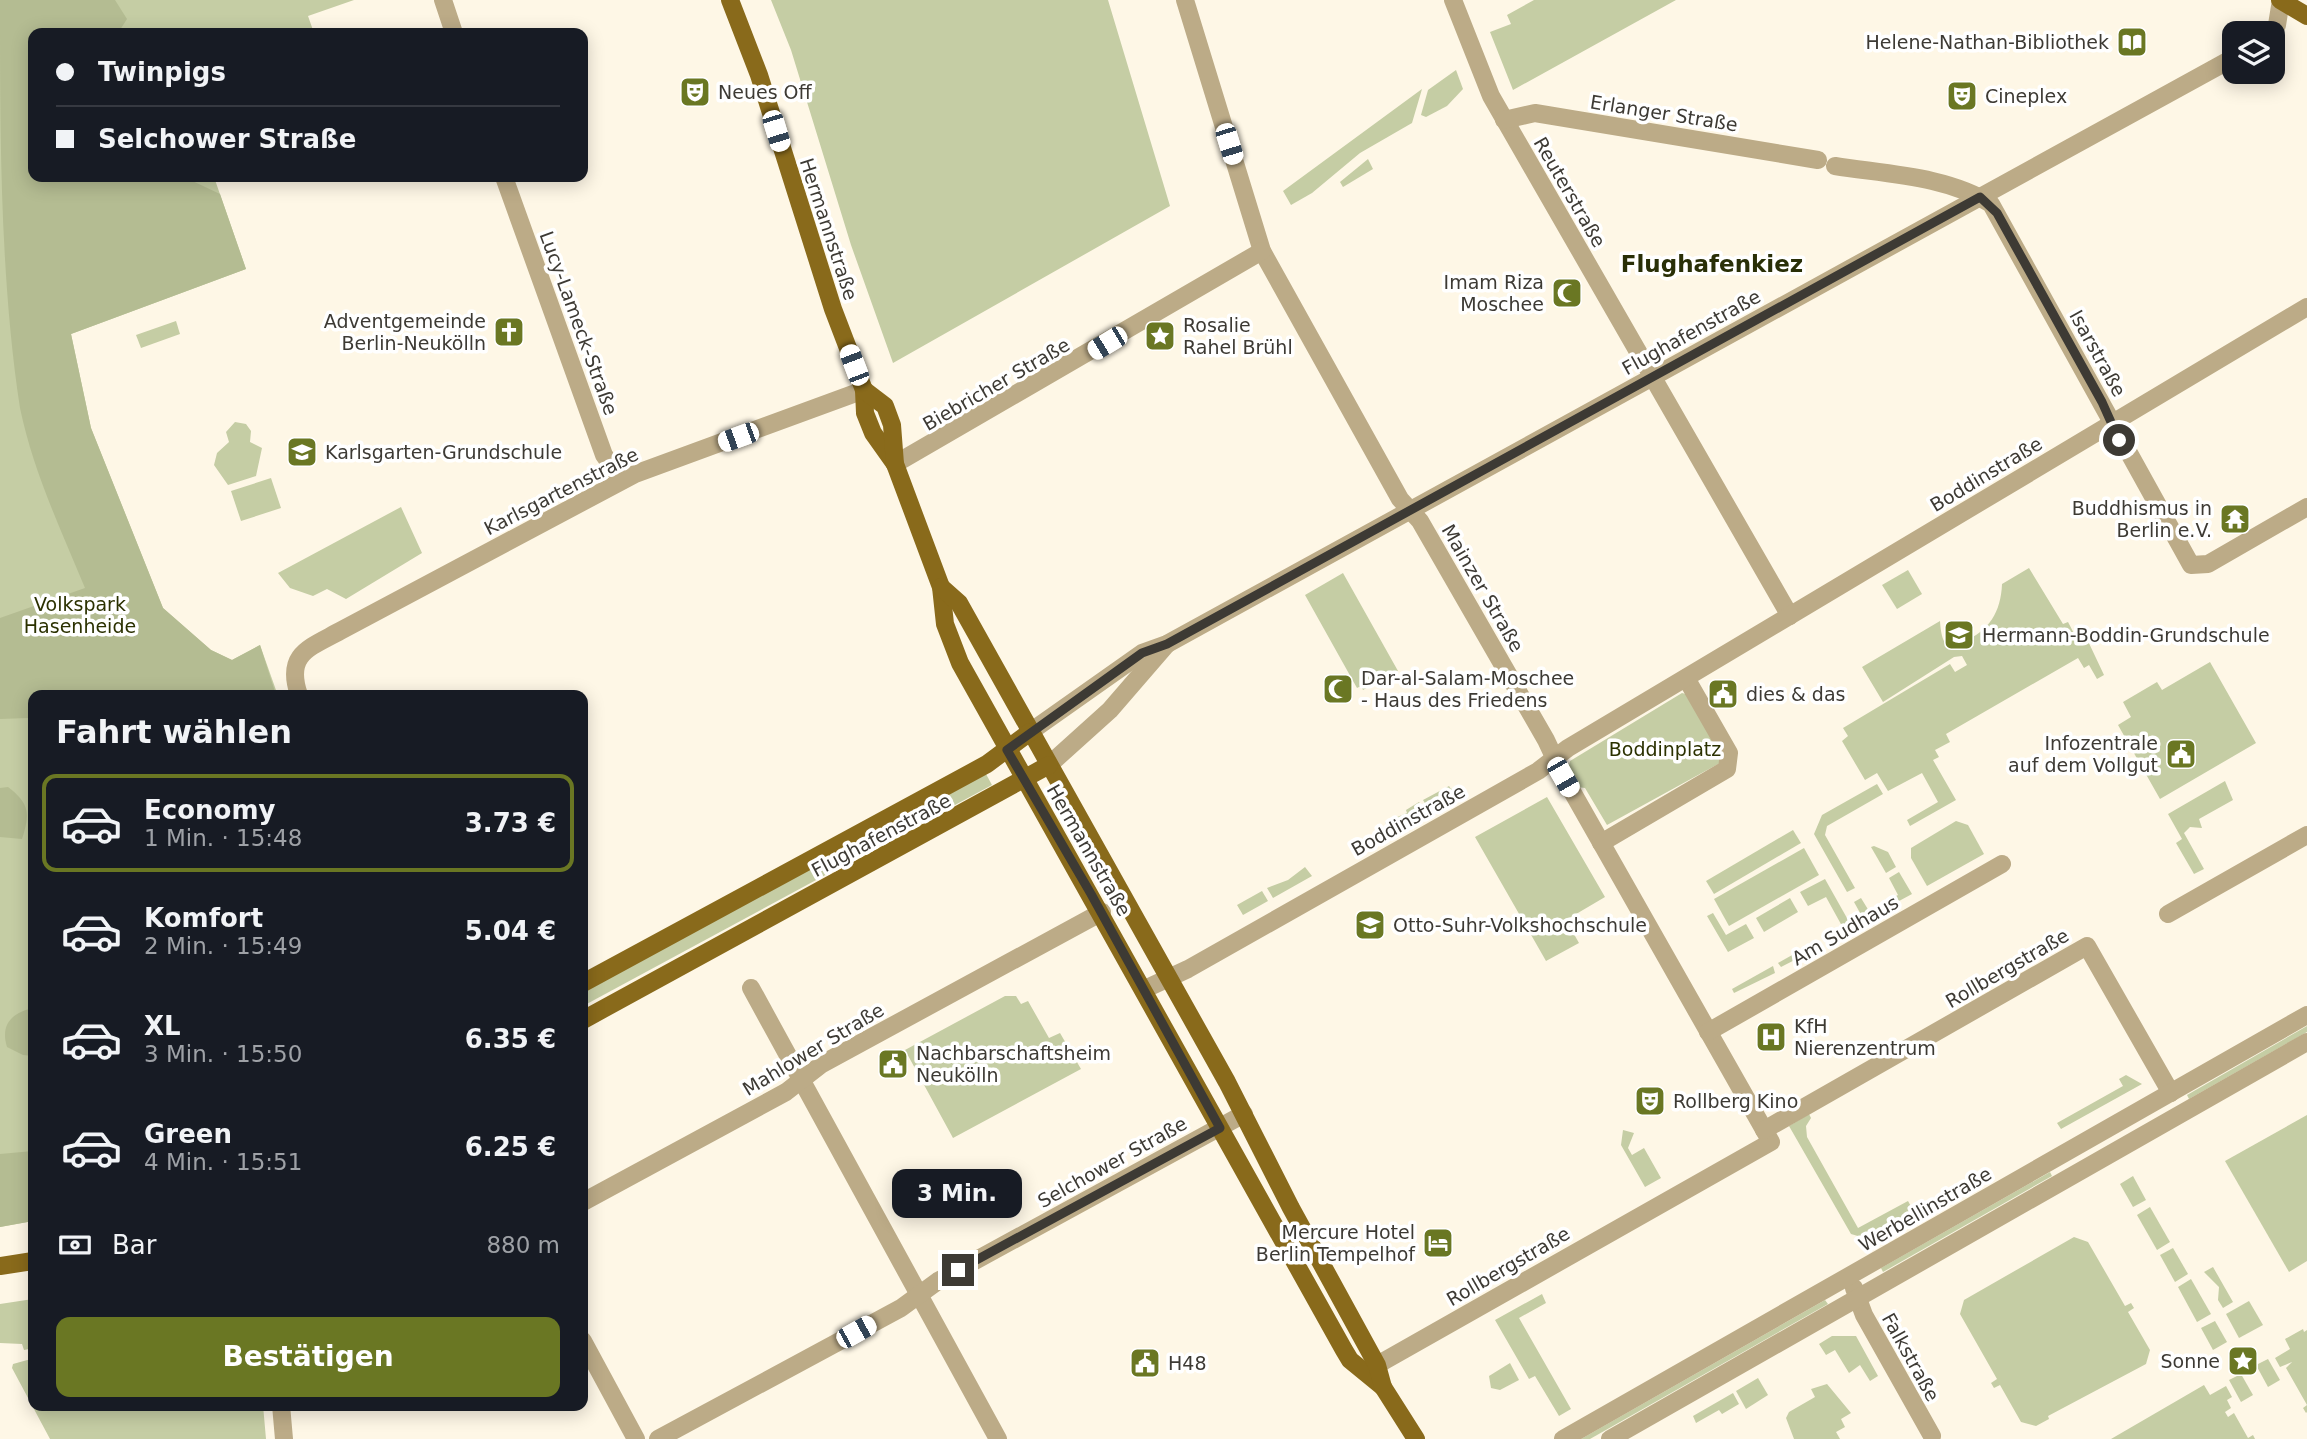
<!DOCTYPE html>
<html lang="de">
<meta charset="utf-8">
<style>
:root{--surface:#171b24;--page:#242831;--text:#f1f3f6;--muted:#9ea1a6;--line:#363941;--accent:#6a7723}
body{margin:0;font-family:"DejaVu Sans",sans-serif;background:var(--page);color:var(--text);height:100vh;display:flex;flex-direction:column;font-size:26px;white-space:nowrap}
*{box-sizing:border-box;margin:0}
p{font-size:23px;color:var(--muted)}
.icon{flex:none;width:38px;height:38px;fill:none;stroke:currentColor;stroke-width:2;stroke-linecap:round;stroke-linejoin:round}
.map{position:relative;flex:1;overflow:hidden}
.details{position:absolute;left:28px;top:690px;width:560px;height:721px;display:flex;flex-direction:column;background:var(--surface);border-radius:14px;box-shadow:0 4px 18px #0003}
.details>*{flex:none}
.guide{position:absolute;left:28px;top:28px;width:560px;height:154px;border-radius:14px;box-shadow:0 4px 18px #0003;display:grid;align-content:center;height:154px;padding:0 28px;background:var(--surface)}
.buttons{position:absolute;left:2222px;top:21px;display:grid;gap:14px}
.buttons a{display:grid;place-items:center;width:63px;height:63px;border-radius:14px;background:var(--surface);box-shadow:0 4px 18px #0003;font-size:35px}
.end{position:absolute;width:32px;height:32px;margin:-16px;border:9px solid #3d3a34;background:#fff;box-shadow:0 0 0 4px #fff}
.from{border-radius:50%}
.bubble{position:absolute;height:49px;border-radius:14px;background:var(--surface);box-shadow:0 4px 18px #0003;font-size:23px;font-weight:700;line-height:49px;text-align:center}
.car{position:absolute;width:21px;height:42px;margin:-21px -10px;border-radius:9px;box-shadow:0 0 5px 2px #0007;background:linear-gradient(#fff 24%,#345 0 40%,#fff 0 76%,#345 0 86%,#fff 0)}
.guide b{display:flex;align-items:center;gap:24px;height:66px;font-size:26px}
.guide b+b{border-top:2px solid var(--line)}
.guide i{width:18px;height:18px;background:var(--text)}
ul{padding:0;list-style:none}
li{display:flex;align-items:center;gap:21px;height:98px;margin:0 14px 10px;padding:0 14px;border:4px solid transparent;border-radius:14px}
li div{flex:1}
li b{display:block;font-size:26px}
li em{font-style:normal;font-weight:700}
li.on{border-color:var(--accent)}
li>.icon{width:63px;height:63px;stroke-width:1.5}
h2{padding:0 28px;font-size:32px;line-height:84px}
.pay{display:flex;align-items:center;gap:18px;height:77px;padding:0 28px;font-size:26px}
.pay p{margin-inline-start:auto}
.cta{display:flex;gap:14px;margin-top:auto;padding:14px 28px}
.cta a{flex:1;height:80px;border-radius:14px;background:var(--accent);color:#fff;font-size:28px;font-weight:700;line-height:80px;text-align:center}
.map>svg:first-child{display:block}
</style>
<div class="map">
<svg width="2307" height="1439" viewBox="0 0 2307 1439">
<rect width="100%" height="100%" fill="#fef7e6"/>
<g fill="#c5cda4">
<path d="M0 0H354L308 16 314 33H33V177H214L246 269 71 334 91 428 163 608 211 650 232 660 260 645 277 693 33 695V1221L0 1227Z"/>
<path d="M771 0H1108L1170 206 893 363 851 245 791 50Z"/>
<path d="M1534 0H1676L1513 90 1490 32 1511 24 1507 15Z"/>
<path d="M1456 70 1463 89 1447 106 1426 117 1421 115 1428 90Z"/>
<path d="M1422 89 1412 123 1360 153 1312 193 1291 205 1283 191Z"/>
<path d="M1368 159 1373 169 1343 187 1340 182Z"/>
<path d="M176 321 180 334 141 348 136 335Z"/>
<path d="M235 422 246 424 251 431 250 442 262 448 256 476 228 485 214 465 217 453 229 442 226 432Z"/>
<path d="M271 478 281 508 241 521 231 491Z"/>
<path d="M401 507 422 553 346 599 327 589 313 596 290 588 278 573Z"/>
<path d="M2029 568 2063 624 2068 622 2079 643 2087 639 2104 675 2097 679 2089 665 2084 668 2078 658 1946 734 1950 742 1935 750 1939 757 1933 760 1956 800 1910 826 1907 820 1938 802 1922 773 1888 791 1877 773 1865 780 1842 741 1848 736 1843 728 1950 664 1955 672 1967 665 1962 656 1954 657 1883 702 1862 667 1940 621C1941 637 1944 655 1966 647L1963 642C1989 631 2001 612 2002 584Z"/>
<path d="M1908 570 1922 594 1897 609 1882 585Z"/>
<path d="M1343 573 1398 671 1363 690 1361 686 1357 688 1305 595Z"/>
<path d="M2210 662 2256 743 2160 799 2118 725 2131 717 2123 702 2157 682 2162 690Z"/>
<path d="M1682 693 1686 694 1722 757 1720 763 1607 825 1585 788 1577 787 1568 769 1570 761Z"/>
<path d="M986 774 992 785 583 1006V992Z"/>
<path d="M2225 781 2233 800 2199 819 2202 828 2190 827 2184 833 2204 869 2194 874 2176 843 2182 839 2168 814Z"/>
<path d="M1877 784 1883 794 1827 826 1825 835 1855 888 1847 892 1814 834 1822 815Z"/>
<path d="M1449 786 1451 789 1457 786 1461 792 1429 810 1423 800Z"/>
<path d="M1547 797 1605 897 1566 920 1579 943 1546 961 1475 837Z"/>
<path d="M1419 802 1425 812 1390 832 1385 822 1407 813 1406 810Z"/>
<path d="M1956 821 1968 825 1984 854 1927 886 1911 858V848Z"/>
<path d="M1793 830 1801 843 1714 894 1706 881Z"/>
<path d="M1874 846 1888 852 1896 867 1886 873 1871 847Z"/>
<path d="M1804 848 1819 875 1729 926 1714 899Z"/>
<path d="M1305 867 1312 876 1273 898 1267 888 1288 880Z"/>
<path d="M1899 872 1912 894 1864 920 1854 902 1861 898 1869 911 1898 895 1889 878Z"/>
<path d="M1825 879 1852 927 1827 943 1822 938 1842 926 1826 897 1808 906 1800 892Z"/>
<path d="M1262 891 1268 901 1243 915 1237 905Z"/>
<path d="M1790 898 1798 912 1764 932 1756 918Z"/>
<path d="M1713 913 1726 935 1746 924 1754 938 1728 952 1707 916Z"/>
<path d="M1817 941 1818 948 1781 967 1778 963Z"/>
<path d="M1773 966 1775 973 1734 993 1732 989Z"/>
<path d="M1005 996H1016L1021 1004 1028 1001 1049 1038 1060 1033 1081 1069 953 1138 905 1050Z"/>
<path d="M2307 1026V1032L2189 1099 2187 1095Z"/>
<path d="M2126 1075 2142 1084 2061 1129 2057 1123 2123 1086 2119 1079Z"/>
<path d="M1809 1114 1811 1118 1806 1126 1807 1137 1858 1228 1908 1201 1914 1212 1868 1239 1851 1234 1789 1126Z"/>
<path d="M2307 1115V1261L2289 1272 2225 1161Z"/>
<path d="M1623 1130 1634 1133 1628 1148 1632 1155 1644 1148 1661 1178 1645 1187 1621 1145Z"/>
<path d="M2050 1172 2052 1176 1883 1272 1881 1268Z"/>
<path d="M2133 1176 2146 1200 2133 1207 2120 1184Z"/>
<path d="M2150 1207 2170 1242 2157 1250 2137 1215Z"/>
<path d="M2074 1237 2088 1242 2125 1306 2131 1303 2134 1308 2128 1312 2150 1350 2146 1364 2048 1416 2049 1419 2036 1426 2021 1422 2000 1385 1994 1388 1991 1383 1997 1379 1960 1314 1964 1300Z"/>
<path d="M2173 1248 2188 1274 2175 1282 2160 1255Z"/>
<path d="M2213 1267 2233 1302 2223 1308 2218 1300 2219 1287 2204 1272Z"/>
<path d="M2191 1279 2211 1314 2197 1322 2178 1287Z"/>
<path d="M1542 1294 1546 1303 1519 1318 1571 1409 1559 1416 1535 1376 1529 1379 1495 1320Z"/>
<path d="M33 1299V1405H263L266 1439H50L12 1368 13 1364 31 1359 29 1349 24 1350 22 1344 0 1343V1304Z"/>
<path d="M1825 1300 1828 1304 1590 1439H1581Z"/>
<path d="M2249 1301 2263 1325 2239 1338 2226 1314Z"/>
<path d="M2215 1321 2227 1342 2213 1350 2201 1328Z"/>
<path d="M2303 1329 2304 1332 2307 1330V1412L2306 1413 2303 1408 2307 1405 2286 1368 2292 1362 2280 1367 2275 1358 2290 1349 2285 1339Z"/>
<path d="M1832 1336H1856L1878 1376 1870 1381 1860 1365 1849 1373 1835 1350 1826 1355 1819 1344Z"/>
<path d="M2268 1359 2280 1380 2268 1387 2256 1365Z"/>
<path d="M1510 1363 1519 1380 1500 1390 1491 1388 1489 1376Z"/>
<path d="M2241 1374 2253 1395 2241 1402 2229 1380Z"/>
<path d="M1758 1378 1768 1395 1746 1409 1736 1391Z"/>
<path d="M1827 1384 1851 1413 1841 1419 1845 1427 1836 1432 1840 1439H1794L1786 1418 1789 1412 1815 1397 1811 1389Z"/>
<path d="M2204 1385 2210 1395 2226 1386 2232 1397 2227 1400 2231 1408 2225 1412 2228 1417 2234 1413 2248 1438 2253 1435 2255 1439H2111Z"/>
<path d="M1733 1393 1739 1404 1722 1414 1719 1410 1696 1423 1693 1416Z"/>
</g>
<g fill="#b4bc92">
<path d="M0 0H115L127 19 118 33H33V177L186 178 220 194 246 269 71 334 91 428 163 608 211 650 232 660 260 645 276 695H33V731L28 718 0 719V618L85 588C61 530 33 471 20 408 0 278 0 132 0 0Z"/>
<path d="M8 787C30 804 30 814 22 839L0 837V788Z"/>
<path d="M33 1008V1056L23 1055 7 1047C0 1024 12 1013 33 1008Z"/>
<path d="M33 1151V1221L0 1227V1154Z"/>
</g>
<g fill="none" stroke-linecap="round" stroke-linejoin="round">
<g stroke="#bcab87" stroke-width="18">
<path d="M443 0 454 33"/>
<path d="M1185 0 1262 251 1400 499 1420 521 1546 740 1561 772 1771 1142 1377 1365"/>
<path d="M1453 0 1491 96 1790 616"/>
<path d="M2272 33 2277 25 2281 0"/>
<path d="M1504 120 1535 113 1818 160"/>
<path d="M1835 166C1885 174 1947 176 1991 204L2191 565 2208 564 2307 507"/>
<path d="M504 177 604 455 622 480"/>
<path d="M895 464 1262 251"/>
<path d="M299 695C285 654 309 648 340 631L635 474 864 390"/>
<path d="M1030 732 1142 653 1167 644 2235 57"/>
<path d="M1049 765 1110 710 1167 644"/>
<path d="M1601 843 1727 769 1729 753 1686 678"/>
<path d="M2168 914 2307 835"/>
<path d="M751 988 998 1439"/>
<path d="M1145 989 1188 969 1538 771 1568 748 2307 307"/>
<path d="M1708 1032 2002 864"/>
<path d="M1764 1130 2087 946 2171 1093"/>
<path d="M583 1202 786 1092 822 1064 1102 912"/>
<path d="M1854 1288 1864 1315 1932 1436"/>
<path d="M583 1341 636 1439"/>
<path d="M281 1405 284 1439"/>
<path d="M658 1439 901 1308 938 1281 1244 1114"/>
<path d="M1563 1439 2307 1015"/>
<path d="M1610 1439 2307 1042"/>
</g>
<g stroke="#896a1b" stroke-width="18">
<path d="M730 0 759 75 833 309 864 390 865 413 873 433 895 464"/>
<path d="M2280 0 2307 16"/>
<path d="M864 390 885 406 892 425 895 464 941 587 945 624 960 663 1344 1350 1350 1360 1383 1387"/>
<path d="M941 587 959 603 1227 1082 1291 1208 1377 1365 1383 1387 1416 1439"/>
<path d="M583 983 987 764 1030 732"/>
<path d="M583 1020 1049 765"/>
<path d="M0 1266 33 1261"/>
</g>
</g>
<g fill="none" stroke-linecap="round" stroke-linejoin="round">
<path stroke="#3d3a34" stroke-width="9" d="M958 1270 1220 1128 1091 894 1007 750 1142 653 1167 644 1980 197 1997 213 2102 402 2119 440"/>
</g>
<defs>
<g id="library-square" transform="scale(1.575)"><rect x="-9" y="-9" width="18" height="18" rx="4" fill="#6a7723" stroke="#fff"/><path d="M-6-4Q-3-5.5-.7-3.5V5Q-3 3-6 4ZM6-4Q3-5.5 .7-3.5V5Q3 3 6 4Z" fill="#fff"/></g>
<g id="theatre-square" transform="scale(1.575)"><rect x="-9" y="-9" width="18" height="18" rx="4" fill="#6a7723" stroke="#fff"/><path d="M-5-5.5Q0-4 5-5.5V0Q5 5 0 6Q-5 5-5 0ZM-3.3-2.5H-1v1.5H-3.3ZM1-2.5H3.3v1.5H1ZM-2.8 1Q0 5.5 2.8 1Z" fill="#fff"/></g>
<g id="mosque-square" transform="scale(1.575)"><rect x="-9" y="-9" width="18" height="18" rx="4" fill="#6a7723" stroke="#fff"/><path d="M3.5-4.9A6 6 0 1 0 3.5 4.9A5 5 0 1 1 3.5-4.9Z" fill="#fff"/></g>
<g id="church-square" transform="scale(1.575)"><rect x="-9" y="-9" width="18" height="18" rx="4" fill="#6a7723" stroke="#fff"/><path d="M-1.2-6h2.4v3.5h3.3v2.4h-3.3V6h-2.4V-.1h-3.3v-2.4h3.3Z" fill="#fff"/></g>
<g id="sight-square" transform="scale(1.575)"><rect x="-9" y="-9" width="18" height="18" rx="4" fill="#6a7723" stroke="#fff"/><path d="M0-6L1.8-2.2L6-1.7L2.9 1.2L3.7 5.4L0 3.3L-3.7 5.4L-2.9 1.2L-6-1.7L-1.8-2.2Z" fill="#fff"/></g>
<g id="school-square" transform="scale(1.575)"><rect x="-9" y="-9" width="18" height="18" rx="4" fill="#6a7723" stroke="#fff"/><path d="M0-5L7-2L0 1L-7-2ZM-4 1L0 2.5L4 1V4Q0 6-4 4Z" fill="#fff"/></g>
<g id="temple-square" transform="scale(1.575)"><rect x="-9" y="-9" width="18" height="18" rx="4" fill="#6a7723" stroke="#fff"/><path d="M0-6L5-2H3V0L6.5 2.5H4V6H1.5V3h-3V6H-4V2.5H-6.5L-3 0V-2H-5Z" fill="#fff"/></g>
<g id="civic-square" transform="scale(1.575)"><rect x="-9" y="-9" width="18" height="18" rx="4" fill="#6a7723" stroke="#fff"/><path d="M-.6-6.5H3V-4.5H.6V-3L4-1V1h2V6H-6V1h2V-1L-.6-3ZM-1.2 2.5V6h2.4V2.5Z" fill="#fff"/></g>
<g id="university-square" transform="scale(1.575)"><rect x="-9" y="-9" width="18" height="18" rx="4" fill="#6a7723" stroke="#fff"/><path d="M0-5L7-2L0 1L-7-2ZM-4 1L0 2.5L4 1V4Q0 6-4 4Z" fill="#fff"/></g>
<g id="hospital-square" transform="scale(1.575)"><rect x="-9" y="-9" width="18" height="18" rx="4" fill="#6a7723" stroke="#fff"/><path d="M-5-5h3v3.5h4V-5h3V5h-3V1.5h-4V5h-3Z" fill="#fff"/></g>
<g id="hotel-square" transform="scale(1.575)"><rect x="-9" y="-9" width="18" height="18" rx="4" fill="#6a7723" stroke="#fff"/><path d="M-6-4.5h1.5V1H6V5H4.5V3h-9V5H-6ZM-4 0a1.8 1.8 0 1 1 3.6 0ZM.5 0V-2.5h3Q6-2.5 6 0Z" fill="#fff"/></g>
</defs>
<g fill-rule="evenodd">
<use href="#library-square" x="2132" y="42"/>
<use href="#theatre-square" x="695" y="92"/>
<use href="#theatre-square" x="1962" y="96"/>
<use href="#mosque-square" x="1567" y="293"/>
<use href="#church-square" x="509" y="332"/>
<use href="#sight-square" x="1160" y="336"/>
<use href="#school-square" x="302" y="452"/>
<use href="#temple-square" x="2235" y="519"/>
<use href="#school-square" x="1959" y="635"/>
<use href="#mosque-square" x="1338" y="689"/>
<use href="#civic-square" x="1723" y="694"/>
<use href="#civic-square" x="2181" y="754"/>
<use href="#university-square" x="1370" y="925"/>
<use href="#hospital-square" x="1771" y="1037"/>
<use href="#civic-square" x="893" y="1064"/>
<use href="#theatre-square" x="1650" y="1101"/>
<use href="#hotel-square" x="1438" y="1243"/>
<use href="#sight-square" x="2243" y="1361"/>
<use href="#civic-square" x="1145" y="1363"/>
</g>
<g text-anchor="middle" stroke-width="7" stroke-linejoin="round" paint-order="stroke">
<g font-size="19" fill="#3d3a34" stroke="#fff" text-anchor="start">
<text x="2109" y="49" text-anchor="end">Helene-Nathan-Bibliothek</text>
<text x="718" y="99">Neues Off</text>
<text x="1985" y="103">Cineplex</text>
<text x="1544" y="289" text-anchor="end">Imam Riza<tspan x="1544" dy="22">Moschee</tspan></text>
<text x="486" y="328" text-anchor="end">Adventgemeinde<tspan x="486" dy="22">Berlin-Neukölln</tspan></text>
<text x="1183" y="332">Rosalie<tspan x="1183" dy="22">Rahel Brühl</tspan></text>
<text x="325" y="459">Karlsgarten-Grundschule</text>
<text x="2212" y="515" text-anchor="end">Buddhismus in<tspan x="2212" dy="22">Berlin e.V.</tspan></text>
<text x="1982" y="642">Hermann-Boddin-Grundschule</text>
<text x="1361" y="685">Dar-al-Salam-Moschee<tspan x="1361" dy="22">- Haus des Friedens</tspan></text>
<text x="1746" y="701">dies &amp; das</text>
<text x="2158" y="750" text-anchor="end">Infozentrale<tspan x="2158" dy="22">auf dem Vollgut</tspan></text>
<text x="1393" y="932">Otto-Suhr-Volkshochschule</text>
<text x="1794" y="1033">KfH<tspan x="1794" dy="22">Nierenzentrum</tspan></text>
<text x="916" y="1060">Nachbarschaftsheim<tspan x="916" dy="22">Neukölln</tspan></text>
<text x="1673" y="1108">Rollberg Kino</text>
<text x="1415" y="1239" text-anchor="end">Mercure Hotel<tspan x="1415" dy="22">Berlin Tempelhof</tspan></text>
<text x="2220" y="1368" text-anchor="end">Sonne</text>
<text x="1168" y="1370">H48</text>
</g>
<g font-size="19" fill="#3d3a34" stroke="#fff">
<text transform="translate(1664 113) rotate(9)" y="7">Erlanger Straße</text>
<text transform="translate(1570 192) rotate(60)" y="7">Reuterstraße</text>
<text transform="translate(829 229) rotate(72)" y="7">Hermannstraße</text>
<text transform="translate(579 323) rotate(70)" y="7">Lucy-Lameck-Straße</text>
<text transform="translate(1691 332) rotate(-29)" y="7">Flughafenstraße</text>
<text transform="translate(2098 353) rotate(61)" y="7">Isarstraße</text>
<text transform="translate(996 384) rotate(-30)" y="7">Biebricher Straße</text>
<text transform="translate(1986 474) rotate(-31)" y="7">Boddinstraße</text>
<text transform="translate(561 491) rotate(-27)" y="7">Karlsgartenstraße</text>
<text transform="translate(1483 588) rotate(60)" y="7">Mainzer Straße</text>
<text transform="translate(1408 820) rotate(-29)" y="7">Boddinstraße</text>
<text transform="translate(881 835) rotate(-28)" y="7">Flughafenstraße</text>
<text transform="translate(1089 850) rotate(60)" y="7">Hermannstraße</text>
<text transform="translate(1845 930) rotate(-30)" y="7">Am Sudhaus</text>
<text transform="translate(2007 968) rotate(-30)" y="7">Rollbergstraße</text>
<text transform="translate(813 1049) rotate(-31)" y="7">Mahlower Straße</text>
<text transform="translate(1112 1162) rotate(-29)" y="7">Selchower Straße</text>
<text transform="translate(1925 1209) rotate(-30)" y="7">Werbellinstraße</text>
<text transform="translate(1508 1266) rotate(-30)" y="7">Rollbergstraße</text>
<text transform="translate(1911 1357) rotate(61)" y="7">Falkstraße</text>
</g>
<g font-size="19" fill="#2b3100" stroke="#fff">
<text x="80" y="611">Volkspark<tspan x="80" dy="22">Hasenheide</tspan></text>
<text x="1665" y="756">Boddinplatz</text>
</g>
<g font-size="23" font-weight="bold" fill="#292f07" stroke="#fff">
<text x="1712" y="272">Flughafenkiez</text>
</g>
</g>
</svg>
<div class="buttons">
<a><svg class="icon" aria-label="layers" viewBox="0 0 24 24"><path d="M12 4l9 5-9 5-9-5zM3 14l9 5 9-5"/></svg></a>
</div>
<i class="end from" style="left:2119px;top:440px"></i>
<i class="end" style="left:958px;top:1270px"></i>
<div class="bubble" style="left:892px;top:1169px;width:130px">3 Min.</div>
<i class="car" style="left:776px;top:131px;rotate:163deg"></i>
<i class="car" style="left:1229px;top:144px;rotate:163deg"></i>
<i class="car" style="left:1107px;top:343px;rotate:239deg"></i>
<i class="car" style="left:854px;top:365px;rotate:339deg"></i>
<i class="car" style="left:738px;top:437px;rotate:250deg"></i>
<i class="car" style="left:1563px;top:777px;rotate:150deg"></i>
<i class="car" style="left:856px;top:1332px;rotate:61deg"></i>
<div class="guide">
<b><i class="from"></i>Twinpigs</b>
<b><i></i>Selchower Straße</b>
</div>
<section class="details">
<h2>Fahrt wählen</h2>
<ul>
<li class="on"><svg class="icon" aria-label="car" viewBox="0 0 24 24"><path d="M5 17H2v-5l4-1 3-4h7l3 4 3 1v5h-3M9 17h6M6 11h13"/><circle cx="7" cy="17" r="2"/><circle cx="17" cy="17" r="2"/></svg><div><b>Economy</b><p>1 Min. · 15:48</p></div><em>3.73 €</em></li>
<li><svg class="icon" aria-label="car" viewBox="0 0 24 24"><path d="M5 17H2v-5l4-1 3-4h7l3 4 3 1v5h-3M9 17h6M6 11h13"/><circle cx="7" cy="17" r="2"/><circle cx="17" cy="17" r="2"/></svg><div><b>Komfort</b><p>2 Min. · 15:49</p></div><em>5.04 €</em></li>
<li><svg class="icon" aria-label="car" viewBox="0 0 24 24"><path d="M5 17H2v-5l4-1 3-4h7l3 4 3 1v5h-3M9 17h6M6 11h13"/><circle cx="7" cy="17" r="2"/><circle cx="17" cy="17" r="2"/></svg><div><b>XL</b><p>3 Min. · 15:50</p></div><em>6.35 €</em></li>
<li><svg class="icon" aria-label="car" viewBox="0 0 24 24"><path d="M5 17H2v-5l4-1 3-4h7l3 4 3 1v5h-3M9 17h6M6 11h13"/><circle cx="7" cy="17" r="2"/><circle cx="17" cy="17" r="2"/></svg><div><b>Green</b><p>4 Min. · 15:51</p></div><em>6.25 €</em></li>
</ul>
<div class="pay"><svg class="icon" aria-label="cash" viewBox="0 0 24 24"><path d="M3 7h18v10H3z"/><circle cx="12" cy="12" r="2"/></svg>Bar<p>880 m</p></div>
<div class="cta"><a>Bestätigen</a></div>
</section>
</div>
